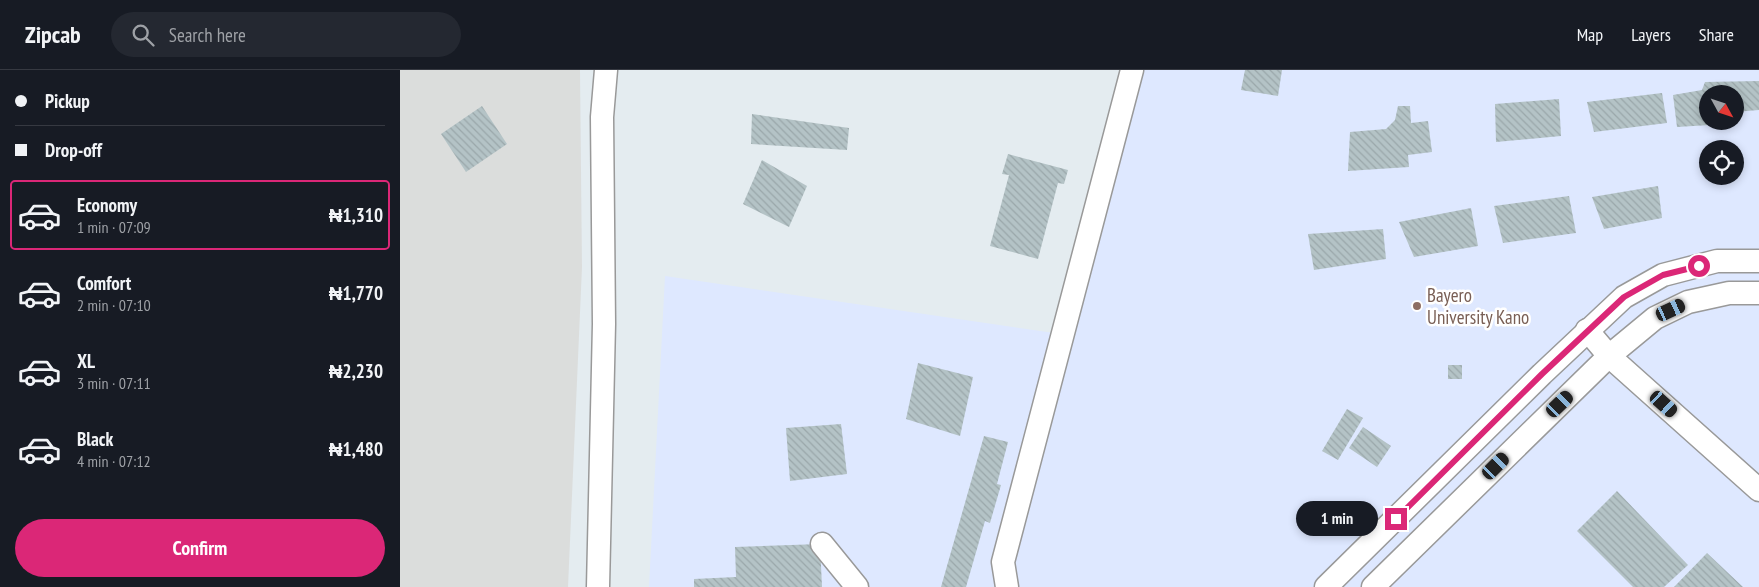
<!DOCTYPE html>
<meta charset="utf-8">
<style>
:root{--surface:#171b24;--page:#242831;--text:#f1f3f6;--muted:#9ea1a6;--line:#363941;--accent:#db2777}
body{margin:0;font-family:"PT Sans Narrow",sans-serif;background:var(--page);color:var(--text);height:100vh;display:flex;flex-direction:column;font-size:19px;white-space:nowrap}
*{box-sizing:border-box;margin:0}
p{font-size:16px;color:var(--muted)}
.icon{flex:none;width:28px;height:28px;fill:none;stroke:currentColor;stroke-width:2;stroke-linecap:round;stroke-linejoin:round}
.map{position:relative;flex:1;overflow:hidden}
.side{display:flex;flex-direction:column;background:var(--surface);width:400px}
.side>*{flex:none}
.banner{display:grid;align-content:center;height:110px;padding:0 15px;background:var(--surface)}
.needle{width:32px;rotate:130deg}
.buttons{position:absolute;left:1299px;top:15px;display:grid;gap:10px}
.buttons a{display:grid;place-items:center;width:45px;height:45px;border-radius:50%;background:var(--surface);box-shadow:0 2px 8px #0003;font-size:25px}
.end{position:absolute;width:22px;height:22px;margin:-11px;border:6px solid #db2777;background:#fff;box-shadow:0 0 0 2px #fff}
.from{border-radius:50%}
.bubble{position:absolute;height:35px;border-radius:18px;background:var(--surface);box-shadow:0 2px 8px #0003;font-size:16px;font-weight:600;line-height:35px;text-align:center}
.car{position:absolute;width:15px;height:30px;margin:-15px -8px;border-radius:6px;box-shadow:0 0 4px 1px #0007;background:linear-gradient(#222 24%,#8ab4d8 0 40%,#222 0 76%,#8ab4d8 0 86%,#222 0)}
.banner b{display:flex;align-items:center;gap:18px;height:48px;font-size:19px}
.banner b+b{border-top:1px solid var(--line)}
.banner i{width:12px;height:12px;background:var(--text)}
ul{padding:0;list-style:none}
li{display:flex;align-items:center;gap:15px;height:70px;margin:0 10px 8px;padding:0 5px;border:2px solid transparent;border-radius:5px}
li div{flex:1}
li b{display:block;font-size:19px}
li em{font-style:normal;font-weight:600}
li.current{border-color:var(--accent)}
li>.icon{width:45px;height:45px;stroke-width:1.5}
.button{display:flex;gap:10px;margin-top:auto;padding:10px 15px}
.button a{flex:1;height:58px;border-radius:30px;background:var(--accent);color:#fff;font-size:20px;font-weight:600;line-height:58px;text-align:center}
header{display:flex;align-items:center;gap:30px;box-sizing:border-box;height:70px;padding:0 25px;background:var(--surface);border-bottom:1px solid var(--line)}
header strong{font-size:24px}
nav{display:flex;gap:28px;margin-inline-start:auto;font-size:18px}
.search{width:350px;height:45px;background:var(--page);display:flex;align-items:center;gap:12px;box-sizing:border-box;padding:0 18px;border-radius:28px;color:var(--muted);font-size:19px}
main{display:flex;flex:1;min-height:0}
.map>svg:first-child{display:block}
</style>
<header>
<strong>Zipcab</strong>
<div class="search"><svg class="icon" aria-label="search" viewBox="0 0 24 24"><circle cx="10" cy="10" r="6"/><path d="M15 15l6 6"/></svg>Search here</div>
<nav><a>Map</a><a>Layers</a><a>Share</a></nav>
</header>
<main>
<section class="side">
<div class="banner">
<b><i class="from"></i>Pickup</b>
<b><i></i>Drop-off</b>
</div>
<ul>
<li class="current"><svg class="icon" aria-label="car" viewBox="0 0 24 24"><path d="M5 17H2v-5l4-1 3-4h7l3 4 3 1v5h-3M9 17h6M6 11h13"/><circle cx="7" cy="17" r="2"/><circle cx="17" cy="17" r="2"/></svg><div><b>Economy</b><p>1 min · 07:09</p></div><em>₦1,310</em></li>
<li><svg class="icon" aria-label="car" viewBox="0 0 24 24"><path d="M5 17H2v-5l4-1 3-4h7l3 4 3 1v5h-3M9 17h6M6 11h13"/><circle cx="7" cy="17" r="2"/><circle cx="17" cy="17" r="2"/></svg><div><b>Comfort</b><p>2 min · 07:10</p></div><em>₦1,770</em></li>
<li><svg class="icon" aria-label="car" viewBox="0 0 24 24"><path d="M5 17H2v-5l4-1 3-4h7l3 4 3 1v5h-3M9 17h6M6 11h13"/><circle cx="7" cy="17" r="2"/><circle cx="17" cy="17" r="2"/></svg><div><b>XL</b><p>3 min · 07:11</p></div><em>₦2,230</em></li>
<li><svg class="icon" aria-label="car" viewBox="0 0 24 24"><path d="M5 17H2v-5l4-1 3-4h7l3 4 3 1v5h-3M9 17h6M6 11h13"/><circle cx="7" cy="17" r="2"/><circle cx="17" cy="17" r="2"/></svg><div><b>Black</b><p>4 min · 07:12</p></div><em>₦1,480</em></li>
</ul>
<div class="button"><a>Confirm</a></div>
</section>
<div class="map">
<svg width="1359" height="517" viewBox="0 0 1359 517">
<defs>
<pattern id="building-back-hatch" width="6" height="6" patternUnits="userSpaceOnUse" patternTransform="scale(1.25)"><rect width="6" height="6" fill="#b4c3c6"/><path d="M-1 5l2 2M0 0l6 6M5-1l2 2" fill="none" stroke="#9aa7aa"/></pattern>
</defs>
<rect width="100%" height="100%" fill="#e4ecf0"/>
<path fill="#dbdddc" d="M0 0H180L182 197 168 517H0Z"/>
<path fill="#dee8ff" fill-rule="evenodd" d="M736 0H1359V517H249L265 206 668 265ZM1308 24H1335V51H1308ZM1308 79H1335V106H1308Z"/>
<g fill="url(#building-back-hatch)">
<path d="M845 0H882L878 26 841 20Z"/>
<path d="M1359 11V40L1335 42V24H1308V51H1310V55L1277 57 1273 25 1302 20 1305 12Z"/>
<path d="M1262 23 1267 53 1194 62 1187 32Z"/>
<path d="M1159 29 1161 66 1096 72 1095 34Z"/>
<path d="M82 36 107 74 66 102 41 64Z"/>
<path d="M998 36H1010L1011 53 1028 51 1032 82 1008 85 1009 97 948 101 950 62 986 59 995 50Z"/>
<path d="M352 44 449 58 447 80 351 74Z"/>
<path d="M608 84 668 100 664 114 658 113 638 189 590 176 609 105 602 104Z"/>
<path d="M362 90 407 116 389 157 343 134Z"/>
<path d="M1258 116 1262 148 1204 159 1192 127Z"/>
<path d="M1169 126 1176 163 1103 173 1094 136Z"/>
<path d="M1071 138 1078 176 1014 187 999 152Z"/>
<path d="M983 159 986 189 914 200 908 164Z"/>
<path d="M518 293 573 307 560 366 506 349Z"/>
<rect x="1048" y="295" width="14" height="14"/>
<path d="M947 339 963 348 938 390 922 381Z"/>
<path d="M441 354 447 404 390 411 386 358Z"/>
<path d="M963 357 991 376 977 397 949 378Z"/>
<path d="M584 366 608 372 597 414 601 415 590 453 585 451 566 517H541Z"/>
<path d="M1217 421 1288 495 1264 517H1233L1177 461Z"/>
<path d="M420 474 422 517H294V509L336 507 335 477Z"/>
<path d="M1307 483 1343 517H1274Z"/>
</g>
<g fill="none" stroke-linecap="round" stroke-linejoin="round">
<g stroke="#999" stroke-width="25">
<g id="minor">
<path d="M1187 260 1209 286 1359 420"/>
<path d="M422 474 457 517"/>
<path d="M198 517 204 254 202 47 206 0"/>
<path d="M607 517 603 492 732 0"/>
<path d="M926 517 1142 304 1224 227 1263 205 1317 191H1359"/>
<path d="M973 517 1209 286 1255 248 1288 232 1329 223H1359"/>
</g>
</g>
<use href="#minor" stroke="#fff" stroke-width="22"/>
</g>
<g fill="none" stroke-linecap="round" stroke-linejoin="round">
<path stroke="#db2777" stroke-width="6" d="M996 449 1142 304 1224 227 1263 205 1299 196"/>
</g>
<circle fill="#8d6e63" stroke="#fff" stroke-width="2" cx="1017" cy="236" r="5"/>
<g text-anchor="middle" stroke-width="5" stroke-linejoin="round" paint-order="stroke">
<g font-size="19" fill="#785e54" stroke="#fff" text-anchor="start">
<text x="1027" y="232">Bayero<tspan x="1027" dy="22">University Kano</tspan></text>
</g>
</g>
</svg>
<div class="buttons">
<a><svg class="needle" viewBox="-14 -14 28 28"><path d="M0-13l5 13h-10z" fill="#e53935"/><path d="M0 13l5-13h-10z" fill="#9ea1a6"/></svg></a>
<a><svg class="icon" aria-label="locate" viewBox="0 0 24 24"><circle cx="12" cy="12" r="6"/><path d="M12 2v4M12 18v4M2 12h4M18 12h4"/></svg></a>
</div>
<i class="end from" style="left:1299px;top:196px"></i>
<i class="end" style="left:996px;top:449px"></i>
<div class="bubble" style="left:896px;top:431px;width:82px">1 min</div>
<i class="car" style="left:1271px;top:240px;rotate:65deg"></i>
<i class="car" style="left:1160px;top:334px;rotate:46deg"></i>
<i class="car" style="left:1264px;top:334px;rotate:132deg"></i>
<i class="car" style="left:1096px;top:396px;rotate:45deg"></i>
</div>
</main>
